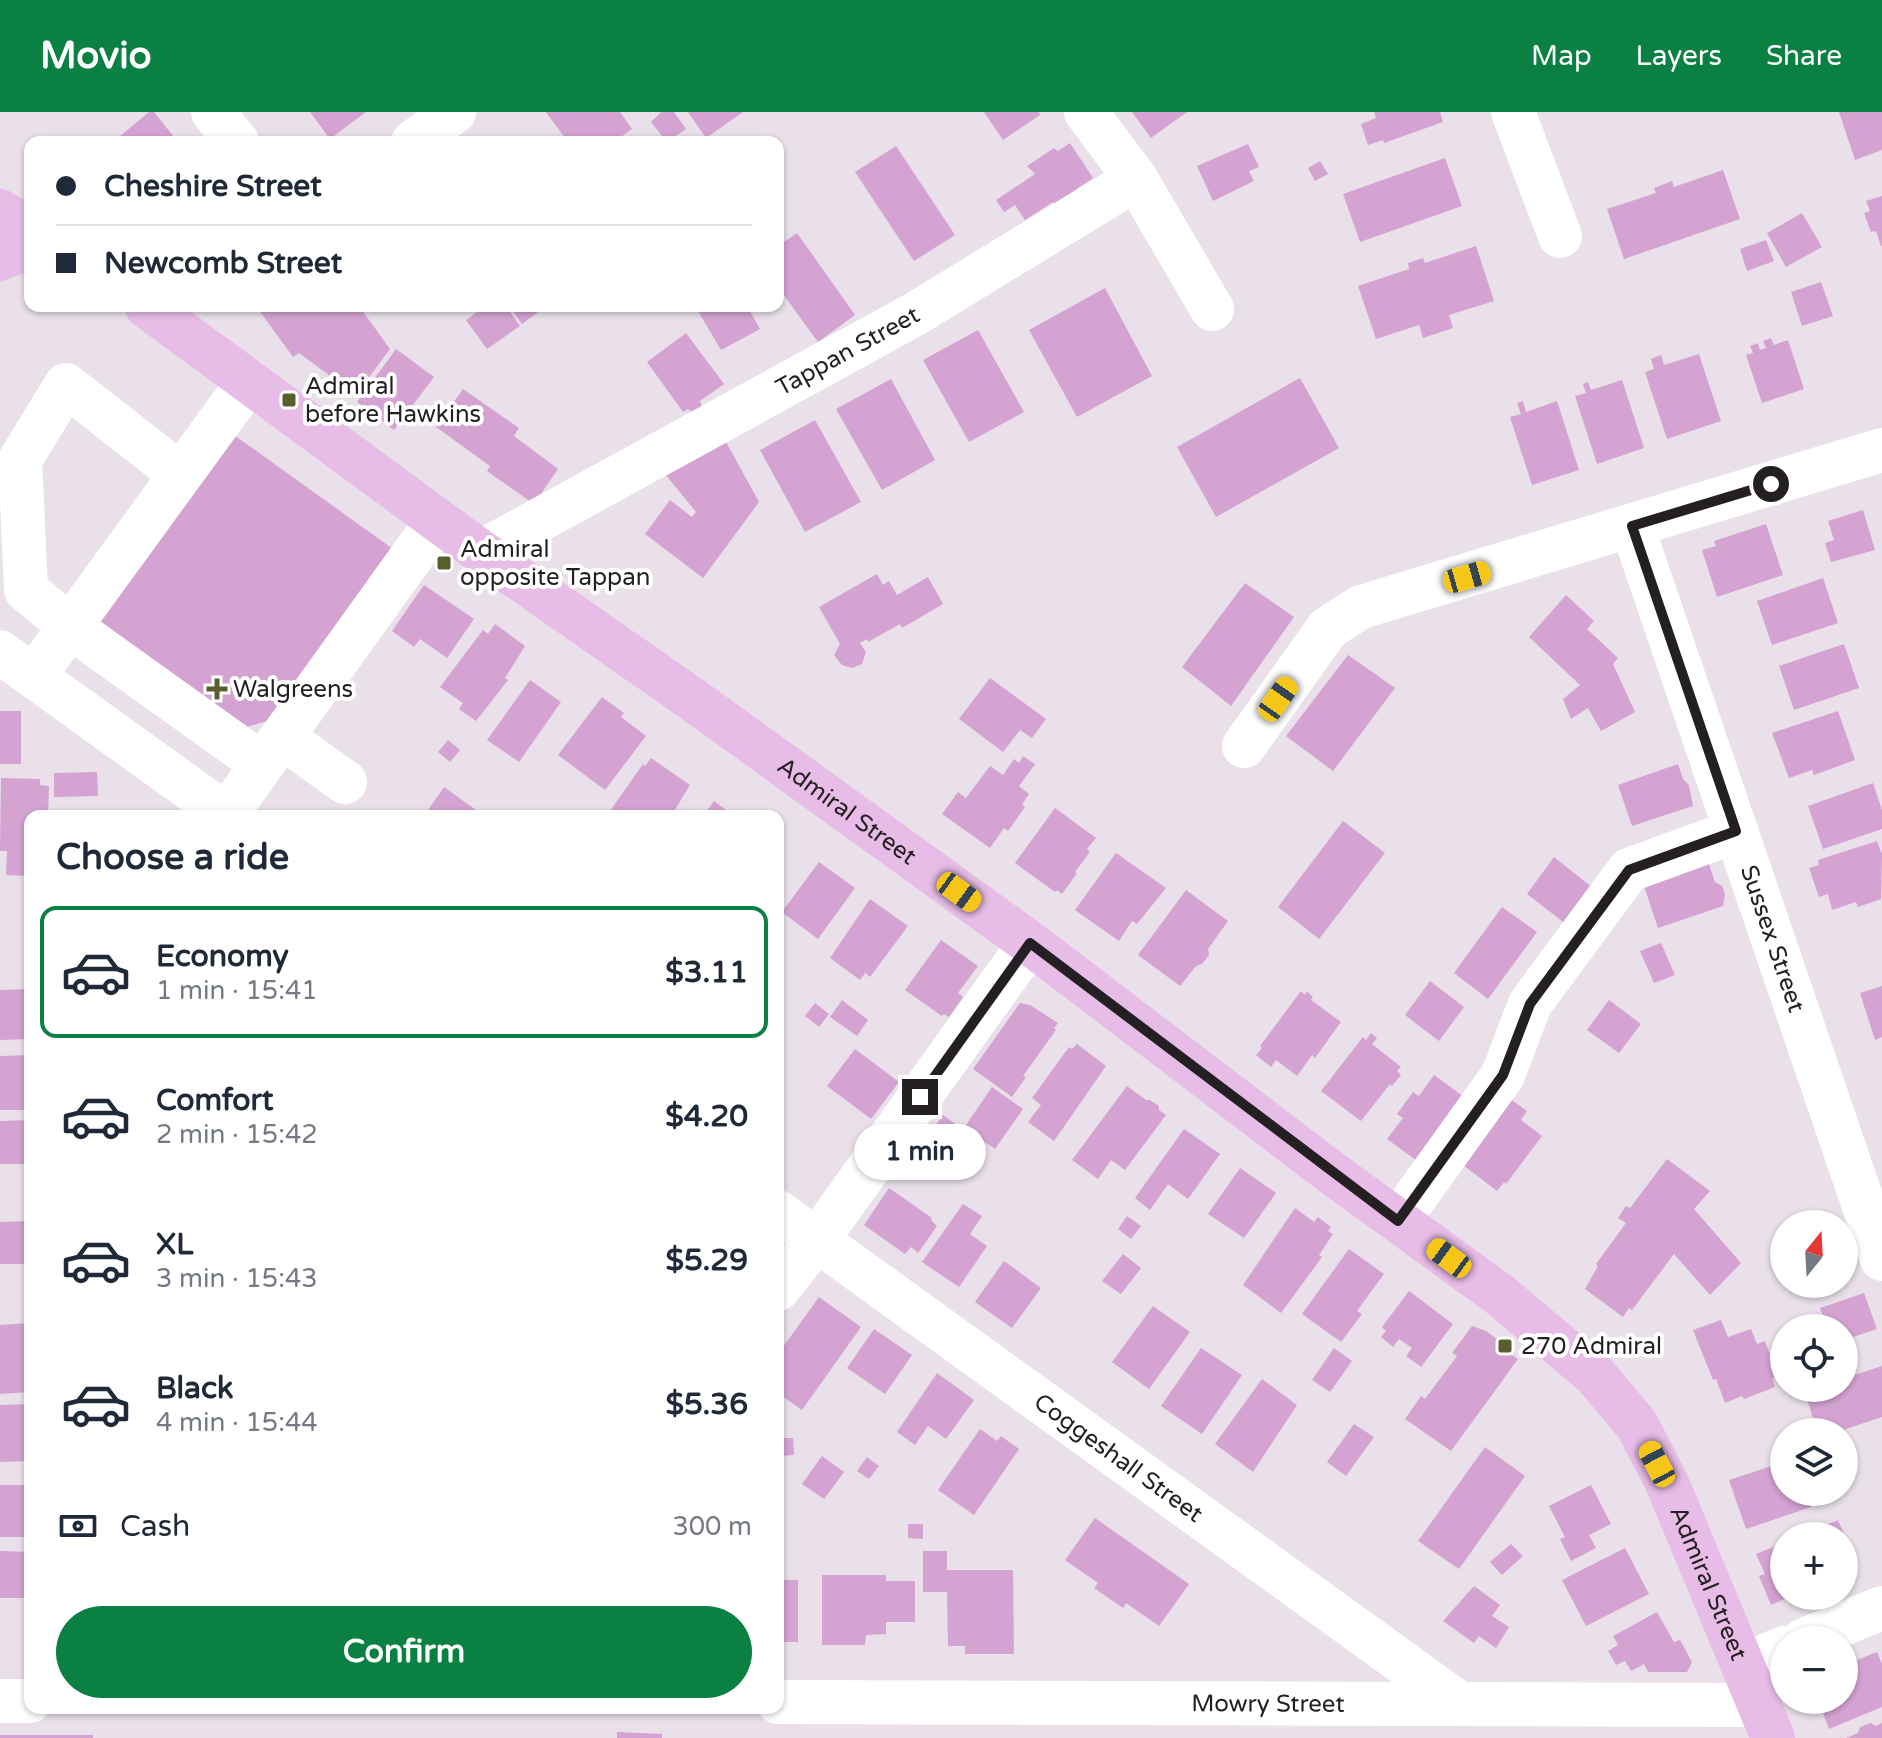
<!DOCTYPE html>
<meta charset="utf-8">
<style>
:root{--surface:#fff;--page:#f6f6f7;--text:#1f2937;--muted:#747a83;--line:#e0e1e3;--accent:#0b8043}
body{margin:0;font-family:"Varela Round",sans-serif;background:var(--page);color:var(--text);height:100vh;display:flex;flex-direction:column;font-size:30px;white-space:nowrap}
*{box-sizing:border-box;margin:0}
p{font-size:26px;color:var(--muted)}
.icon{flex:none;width:44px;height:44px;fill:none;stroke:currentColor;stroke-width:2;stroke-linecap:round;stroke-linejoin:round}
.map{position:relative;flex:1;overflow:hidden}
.panel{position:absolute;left:24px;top:698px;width:760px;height:904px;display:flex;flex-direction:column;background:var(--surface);border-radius:16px;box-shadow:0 2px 6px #0004}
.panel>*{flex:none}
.hud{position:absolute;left:24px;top:24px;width:760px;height:176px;border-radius:16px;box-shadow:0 2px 6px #0004;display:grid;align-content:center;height:176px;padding:0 32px;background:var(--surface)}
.needle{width:52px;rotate:18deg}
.tools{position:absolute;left:1770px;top:1098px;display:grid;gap:16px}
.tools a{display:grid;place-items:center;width:88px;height:88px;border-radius:50%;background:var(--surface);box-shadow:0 2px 6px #0004;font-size:40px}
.end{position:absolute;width:36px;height:36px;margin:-18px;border:10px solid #231f22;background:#fff;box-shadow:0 0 0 4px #fff}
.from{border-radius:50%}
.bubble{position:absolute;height:56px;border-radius:28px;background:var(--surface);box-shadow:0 2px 6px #0004;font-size:26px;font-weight:800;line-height:56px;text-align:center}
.car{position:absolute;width:24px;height:48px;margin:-24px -12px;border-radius:10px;box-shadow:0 0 6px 2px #0007;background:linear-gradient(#f5c518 24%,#345 0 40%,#f5c518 0 76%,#345 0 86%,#f5c518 0)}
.hud b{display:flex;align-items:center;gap:28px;height:76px;font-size:30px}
.hud b+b{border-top:2px solid var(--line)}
.hud i{width:20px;height:20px;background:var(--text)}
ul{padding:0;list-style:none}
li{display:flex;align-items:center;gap:24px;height:132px;margin:0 16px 12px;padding:0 16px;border:4px solid transparent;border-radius:16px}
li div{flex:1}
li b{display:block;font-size:30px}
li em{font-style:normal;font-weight:800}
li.active{border-color:var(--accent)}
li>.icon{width:72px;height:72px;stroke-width:1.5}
h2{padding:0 32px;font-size:36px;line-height:96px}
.pay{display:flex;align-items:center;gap:20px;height:88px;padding:0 32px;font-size:30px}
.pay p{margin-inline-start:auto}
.cta{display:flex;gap:16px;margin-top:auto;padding:16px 32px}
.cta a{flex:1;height:92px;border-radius:48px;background:var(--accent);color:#fff;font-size:32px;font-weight:800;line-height:92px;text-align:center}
header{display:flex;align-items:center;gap:48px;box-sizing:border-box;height:112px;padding:0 40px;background:var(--accent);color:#fff}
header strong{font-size:38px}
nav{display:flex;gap:44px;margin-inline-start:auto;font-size:28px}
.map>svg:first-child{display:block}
</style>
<header>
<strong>Movio</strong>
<nav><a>Map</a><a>Layers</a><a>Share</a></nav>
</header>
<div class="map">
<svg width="1882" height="1626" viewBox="0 0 1882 1626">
<rect width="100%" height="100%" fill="#e9e0e9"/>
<g fill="#d4a3d2">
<path d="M149 0H154L178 30H113Z"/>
<path d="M310 0H366L330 27Z"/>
<path d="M546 0H620L632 17 614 30H568Z"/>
<path d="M661 0H674L686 17 667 30 651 10Z"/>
<path d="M688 0H743L706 26Z"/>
<path d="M984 0H1039L1040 3 1003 28Z"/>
<path d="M1132 0H1187L1151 26Z"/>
<path d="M1374 0H1440L1443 10 1384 31 1383 28 1368 33 1361 12 1376 6Z"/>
<path d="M1839 0H1882V38L1855 48Z"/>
<path d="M1070 31 1093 66 1055 92 1053 90 1025 108 1015 93 1004 100 996 88 1035 62 1027 54 1054 36 1058 39Z"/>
<path d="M1248 32 1259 55 1249 59 1254 69 1213 89 1197 54Z"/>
<path d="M896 34 955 123 914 149 855 60Z"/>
<path d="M1445 46 1462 94 1360 130 1343 82Z"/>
<path d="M1320 49 1328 62 1315 69 1308 56Z"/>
<path d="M1723 58 1740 107 1624 147 1607 97 1656 81 1654 76 1672 69 1674 75Z"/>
<path d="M1882 84V134H1881L1876 119 1871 120 1864 101 1870 99 1866 89Z"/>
<path d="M1802 101 1822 135 1786 155 1767 121Z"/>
<path d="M797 121 855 203 818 230 778 175V134Z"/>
<path d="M1766 128 1774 149 1747 159 1740 137Z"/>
<path d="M1476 134 1494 189 1449 203 1453 216 1423 226 1419 213 1376 227 1358 174 1409 157 1408 151 1423 146 1425 151Z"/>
<path d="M1821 170 1833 204 1802 214 1791 180Z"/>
<path d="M1105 176 1152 264 1077 305 1029 218Z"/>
<path d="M256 194H359L390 237 356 283 299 241 293 245Z"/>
<path d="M485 194H506L520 214 487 237 466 208Z"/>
<path d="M509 194H546L522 212Z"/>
<path d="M695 194H747L760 217 721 238Z"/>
<path d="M978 218 1024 300 969 330 923 248Z"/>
<path d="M686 221 724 272 700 289 702 295 693 301 688 297 683 300 647 250Z"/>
<path d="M1771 226 1774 233 1788 228 1804 277 1762 291 1746 243 1753 241 1750 234 1758 231 1760 238 1766 236 1763 229Z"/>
<path d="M396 237 434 265 394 318 357 290Z"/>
<path d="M1699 242 1721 309 1667 327 1645 260 1654 257 1651 247 1661 243 1664 253Z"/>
<path d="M1300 266 1339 336 1216 405 1177 335Z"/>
<path d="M891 267 935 348 882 378 836 297Z"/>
<path d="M1622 268 1644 336 1597 352 1575 284 1586 281 1583 272 1588 270 1591 278Z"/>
<path d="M463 277 519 316 514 324 558 357 534 392 487 359 490 354 436 315Z"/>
<path d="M1523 289 1526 300 1557 289 1579 358 1532 373 1510 305 1521 302 1517 291Z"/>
<path d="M815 308 861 390 805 420 760 338Z"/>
<path d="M234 323 393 437 267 609 243 616 96 513Z"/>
<path d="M725 328 759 390 703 466 645 422 670 388 692 405 696 400 665 362Z"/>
<path d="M1863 398 1875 438 1831 450 1825 431 1834 428 1828 409Z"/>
<path d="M1766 412 1783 463 1717 485 1702 438 1716 434 1714 429Z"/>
<path d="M877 462 883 473 889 469 897 483 928 465 943 492 902 516 900 512 868 530 867 527 860 531 866 540 862 552 852 556 842 553 834 543 840 532 819 495Z"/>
<path d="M1823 466 1838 511 1772 533 1757 489Z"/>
<path d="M1245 471 1294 505 1231 594 1182 555Z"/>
<path d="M424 473 474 507 447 546 420 527 414 535 392 519Z"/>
<path d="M1566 483 1594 509 1587 517 1618 546 1613 552 1635 600 1601 619 1588 596 1571 607 1563 587 1580 573 1529 525Z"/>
<path d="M495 512 525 534 505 566 508 568 476 609 459 597 463 591 440 575 483 518 488 522Z"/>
<path d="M1844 532 1859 576 1794 598 1779 554Z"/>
<path d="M1348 543 1395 576 1333 659 1286 624Z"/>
<path d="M990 566 1046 607 1032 626 1020 618 1003 640 959 607Z"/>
<path d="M530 568 561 590 519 650 487 628Z"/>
<path d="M602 585 624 601 621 605 646 624 605 678 558 643Z"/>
<rect x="0" y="599" width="21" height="53"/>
<path d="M1838 599 1855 648 1814 663 1812 658 1789 666 1772 621Z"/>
<path d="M448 628 460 638 450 650 438 640Z"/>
<path d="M1023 644 1035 652 1019 674 1029 682 1022 692 1025 695 1008 719 1004 716 990 736 942 702 958 680 966 686 990 654 1003 663 1014 647 1019 651Z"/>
<path d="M651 646 690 673 671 704 608 702 643 652 645 654Z"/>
<path d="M1678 652 1683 667 1689 673 1693 694 1632 714 1618 673Z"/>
<path d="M97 660 98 684 54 685V661Z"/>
<path d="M1 666 40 667V673L49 674 48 704H30V764L6 763 7 739H0Z"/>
<path d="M1873 671 1882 698V717L1823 737 1808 694Z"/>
<path d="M444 675 480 701 478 704H424Z"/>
<path d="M714 689 734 704H703Z"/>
<path d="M1055 696 1096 726 1087 737 1090 740 1075 760 1077 761 1062 782 1057 778 1055 780 1015 751Z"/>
<path d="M1343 709 1385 741 1319 827 1278 795Z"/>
<path d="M1877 729 1882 742 1881 787 1858 795 1856 790 1832 798 1828 782 1819 785 1809 756 1819 753 1818 748Z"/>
<path d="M1116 741 1166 776 1137 812 1132 809 1119 829 1075 798Z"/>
<path d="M1554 745 1598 780 1571 816 1527 782Z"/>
<path d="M1708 749 1715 770 1722 774 1725 782 1723 794 1658 816 1643 771Z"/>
<path d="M819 750 855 776 818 827 782 800Z"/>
<path d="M1186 778 1228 809 1208 837 1209 843 1202 852 1196 854 1180 874 1138 843Z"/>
<path d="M870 787 908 814 870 865 865 861 860 868 830 846Z"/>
<path d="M1502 795 1537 820 1488 887 1454 861Z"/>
<path d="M941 828 978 854 958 881 963 885 949 905 944 902 942 904 905 878Z"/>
<path d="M1661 831 1675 863 1654 871 1640 839Z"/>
<path d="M1430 869 1464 895 1439 929 1405 903Z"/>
<path d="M1882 874V925L1875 928 1860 881Z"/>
<path d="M30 877V927L0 928V878Z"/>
<path d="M1301 879 1305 883 1307 879 1313 885 1311 888 1341 910 1315 946 1312 943 1297 964 1276 948 1271 955 1256 943 1262 936 1260 934Z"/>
<path d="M842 888 868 908 857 924 830 905Z"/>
<path d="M1609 888 1641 912 1619 941 1587 918Z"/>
<path d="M815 891 829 902 819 915 805 904Z"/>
<path d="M1020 891 1030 893 1058 911 1054 916 1056 918 1023 964 1026 965 1012 985 973 957Z"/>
<path d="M1371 921 1377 926 1372 932 1401 955 1397 959 1401 963 1392 974 1390 972 1361 1009 1321 979 1363 925 1366 928Z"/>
<path d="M1077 932 1106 954 1054 1029 1028 1010 1041 993 1032 986 1069 935 1072 937Z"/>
<path d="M855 937 899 970 871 1007 827 974Z"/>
<path d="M30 943V998H0V944Z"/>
<path d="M1434 963 1471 990 1424 1054 1387 1027 1403 1006 1397 1002 1413 980 1419 984Z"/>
<path d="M1127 974 1146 988H1150L1159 994V998L1166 1003 1125 1058 1111 1048 1098 1067 1072 1048Z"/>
<path d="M992 975 1023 997 995 1037 964 1016Z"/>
<path d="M1512 988 1527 999 1521 1008 1542 1024 1506 1072 1504 1070 1497 1079 1463 1053Z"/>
<path d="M943 1003 983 1032 958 1066 918 1038Z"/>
<path d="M30 1008V1052H0V1009Z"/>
<path d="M1184 1017 1220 1042 1188 1087 1168 1072 1150 1098 1135 1086Z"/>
<path d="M1667 1047 1710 1079 1694 1097 1741 1151 1710 1183 1674 1142 1632 1198 1629 1196 1623 1205 1585 1177 1598 1154 1596 1152 1626 1111 1618 1106 1626 1094 1630 1096Z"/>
<path d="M1240 1056 1276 1081 1244 1126 1208 1102Z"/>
<path d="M889 1076 932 1106 931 1108 937 1114 918 1141 911 1135 905 1142 864 1113Z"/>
<path d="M963 1092 982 1104 970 1122 987 1134 959 1175 922 1150Z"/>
<path d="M1295 1096 1314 1110 1318 1105 1331 1115 1328 1119 1333 1122 1319 1143 1322 1145 1281 1201 1243 1173Z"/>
<path d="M1127 1104 1141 1114 1131 1127 1118 1117Z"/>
<path d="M30 1109V1152H0V1110Z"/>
<path d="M1349 1137 1384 1162 1357 1199 1362 1202 1341 1230 1302 1202Z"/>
<path d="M1123 1142 1141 1156 1121 1182 1102 1169Z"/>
<path d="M1004 1149 1041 1176 1012 1216 975 1190Z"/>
<path d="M1409 1179 1453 1212 1421 1255 1406 1244 1412 1236 1399 1227 1393 1235 1381 1225 1386 1219 1382 1215Z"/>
<path d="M1864 1181 1877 1217 1844 1228V1216H1827L1820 1196Z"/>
<path d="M819 1185 861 1215 802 1298 778 1281V1242Z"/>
<path d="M1153 1194 1190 1220 1149 1277 1112 1250Z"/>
<path d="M1721 1208 1728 1225 1751 1217 1757 1232 1765 1229 1778 1264 1772 1266 1775 1275 1744 1287 1742 1284 1725 1291 1716 1267 1713 1268 1693 1218Z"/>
<path d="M30 1211V1280L0 1282V1213Z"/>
<path d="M1472 1214 1486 1219 1497 1227 1500 1235 1518 1247 1451 1339 1405 1307 1421 1284 1425 1287 1457 1244 1452 1241Z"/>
<path d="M874 1217 912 1243 885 1282 847 1256Z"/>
<path d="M1201 1236 1242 1263 1202 1322 1161 1294Z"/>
<path d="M1334 1236 1352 1249 1330 1280 1312 1268Z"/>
<path d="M1851 1254 1854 1263 1882 1254V1305L1837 1320H1817L1804 1276H1844V1256Z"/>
<path d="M937 1261 974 1288 946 1327 928 1314 915 1333 897 1320Z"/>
<path d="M1262 1267 1297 1293 1253 1360 1215 1332Z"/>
<path d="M30 1292V1349L0 1350V1293Z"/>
<path d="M1354 1312 1374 1325 1346 1364 1327 1350Z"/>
<path d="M980 1317 997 1329 1001 1324 1019 1337 974 1403 938 1378Z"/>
<path d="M780 1326H793L794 1343 781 1344Z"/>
<path d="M1485 1335 1525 1364 1459 1457 1418 1429Z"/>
<path d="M822 1344 844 1360 824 1387 802 1372Z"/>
<path d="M867 1345 879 1354 869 1367 857 1359Z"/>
<path d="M1784 1350V1380H1806L1811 1395 1746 1417 1729 1368Z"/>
<rect x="0" y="1373" width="30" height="52"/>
<path d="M1591 1373 1611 1412 1589 1423 1596 1436 1571 1449 1560 1427 1565 1425 1549 1394Z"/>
<path d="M1095 1406 1189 1472 1159 1514 1126 1491 1123 1496 1094 1476 1098 1471 1065 1448Z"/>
<path d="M1838 1408 1858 1455 1844 1461V1424H1799Z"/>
<path d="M908 1412H923V1427L908 1426Z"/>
<path d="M1784 1431V1484H1791L1771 1493 1759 1464 1765 1462 1756 1442Z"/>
<path d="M1511 1432 1523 1444 1502 1463 1490 1450Z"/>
<path d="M1625 1436 1649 1482 1586 1514 1562 1468Z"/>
<path d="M0 1439 30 1440V1486H0Z"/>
<path d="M923 1439H947V1458H1013L1014 1542H965V1534H948L947 1480H923Z"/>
<path d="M822 1463H886V1469H915V1510H886V1522L866 1523 865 1533H822Z"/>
<rect x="778" y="1468" width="20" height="62"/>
<path d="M1474 1474 1500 1493 1492 1504 1509 1515 1496 1536 1479 1524 1474 1531 1443 1509Z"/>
<path d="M1657 1500 1674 1530 1680 1528 1692 1550 1687 1560H1648L1644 1552 1631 1559 1625 1549 1616 1553 1608 1539 1618 1533 1613 1524Z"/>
<path d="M1877 1540 1882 1552V1595L1829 1617 1818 1588H1844V1553Z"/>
<path d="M1871 1611 1876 1614 1882 1611V1626H1846L1858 1621 1860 1615Z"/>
<path d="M617 1620 662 1622V1626H617Z"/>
<rect x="0" y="1623" width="93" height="3"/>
</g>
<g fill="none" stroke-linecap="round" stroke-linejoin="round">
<g stroke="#fff" stroke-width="44">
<path d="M213 0 237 30"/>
<path d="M1086 0 1136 67 1212 197"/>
<path d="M1513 0 1560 124"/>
<path d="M413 30 454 0"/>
<path d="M180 362 66 273 20 348 26 478 69 514 262 652"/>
<path id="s1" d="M1632 414 1882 1147"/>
<path id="s2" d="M481 440 915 202 1136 67"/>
<path d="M0 540 228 704"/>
<path d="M34 564 249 269"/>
<path d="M282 625 345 670"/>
<path d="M1244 634 1328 516 1361 495 1882 338"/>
<path d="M226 703 438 408"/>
<path id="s3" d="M778 1100 1460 1592"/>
<path d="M1398 1109 1503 963 1530 892 1629 758 1736 719"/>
<path d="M778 1177 817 1128 1030 831"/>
<path d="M1804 1528 1882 1496"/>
<path d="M1744 1553 1784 1536"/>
<path d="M0 1589H30"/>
<path id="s4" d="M778 1590 1759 1593"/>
</g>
<g stroke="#e7bce6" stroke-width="44">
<path d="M0 99 30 117"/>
<path d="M0 147 30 134"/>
<path id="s5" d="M146 194 481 440 692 587 1030 831 1332 1061 1500 1183 1595 1263 1637 1313 1667 1371 1773 1626"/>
</g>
</g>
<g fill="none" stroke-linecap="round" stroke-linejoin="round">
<path stroke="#231f22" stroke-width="10" d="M920 985 1030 831 1398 1109 1503 963 1530 892 1629 758 1736 719 1632 414 1771 372"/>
</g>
<g fill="#585e2c" stroke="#fff" stroke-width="3">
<rect x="281" y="280" width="16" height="16" rx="4"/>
<rect x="436" y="443" width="16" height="16" rx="4"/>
<path d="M213 565h8v8h8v8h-8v8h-8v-8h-8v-8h8z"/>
<rect x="1497" y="1226" width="16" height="16" rx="4"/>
</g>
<g text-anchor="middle" stroke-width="8" stroke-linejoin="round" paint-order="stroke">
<g font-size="24" fill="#231f22" stroke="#fff">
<text dy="8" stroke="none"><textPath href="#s2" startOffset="418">Tappan Street</textPath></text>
<text dy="8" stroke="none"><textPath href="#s5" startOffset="864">Admiral Street</textPath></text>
<text dy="8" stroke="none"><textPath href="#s1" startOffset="436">Sussex Street</textPath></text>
<text dy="8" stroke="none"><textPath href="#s3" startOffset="420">Coggeshall Street</textPath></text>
<text dy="8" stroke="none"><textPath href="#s5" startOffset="2040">Admiral Street</textPath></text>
<text dy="8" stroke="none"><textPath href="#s4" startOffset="490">Mowry Street</textPath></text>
</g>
<g font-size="24" fill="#231f22" stroke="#fff" text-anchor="start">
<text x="305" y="282">Admiral<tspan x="305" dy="28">before Hawkins</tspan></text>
<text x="460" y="445">Admiral<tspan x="460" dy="28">opposite Tappan</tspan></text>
<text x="233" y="585">Walgreens</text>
<text x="1521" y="1242">270 Admiral</text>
</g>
</g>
</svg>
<div class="tools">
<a><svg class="needle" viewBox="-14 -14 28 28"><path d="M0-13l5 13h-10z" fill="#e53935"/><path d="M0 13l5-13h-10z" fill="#747a83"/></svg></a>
<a><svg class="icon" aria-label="locate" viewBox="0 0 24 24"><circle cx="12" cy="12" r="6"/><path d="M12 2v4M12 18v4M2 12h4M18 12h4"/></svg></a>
<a><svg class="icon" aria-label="layers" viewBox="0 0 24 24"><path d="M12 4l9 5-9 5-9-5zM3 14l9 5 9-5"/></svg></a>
<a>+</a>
<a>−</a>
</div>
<i class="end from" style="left:1771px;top:372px"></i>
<i class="end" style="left:920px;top:985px"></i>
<div class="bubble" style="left:854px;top:1012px;width:132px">1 min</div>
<i class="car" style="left:1467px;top:465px;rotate:74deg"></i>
<i class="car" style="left:1278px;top:587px;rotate:35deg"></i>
<i class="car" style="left:959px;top:780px;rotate:126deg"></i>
<i class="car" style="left:1449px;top:1146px;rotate:306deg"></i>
<i class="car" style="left:1657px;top:1352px;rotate:332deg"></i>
<div class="hud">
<b><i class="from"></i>Cheshire Street</b>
<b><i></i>Newcomb Street</b>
</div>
<section class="panel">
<h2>Choose a ride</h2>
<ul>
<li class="active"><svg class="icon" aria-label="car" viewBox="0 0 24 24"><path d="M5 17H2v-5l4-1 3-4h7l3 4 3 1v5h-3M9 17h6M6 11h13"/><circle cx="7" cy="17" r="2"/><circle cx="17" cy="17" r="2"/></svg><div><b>Economy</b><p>1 min · 15:41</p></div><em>$3.11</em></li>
<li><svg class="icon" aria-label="car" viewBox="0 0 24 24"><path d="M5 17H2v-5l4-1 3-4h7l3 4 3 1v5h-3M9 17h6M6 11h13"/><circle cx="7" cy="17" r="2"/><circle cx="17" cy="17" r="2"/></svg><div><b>Comfort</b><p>2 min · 15:42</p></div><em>$4.20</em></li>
<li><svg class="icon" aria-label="car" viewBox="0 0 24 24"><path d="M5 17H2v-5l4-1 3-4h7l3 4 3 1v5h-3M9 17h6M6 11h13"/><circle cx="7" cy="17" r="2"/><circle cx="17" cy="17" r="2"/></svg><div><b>XL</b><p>3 min · 15:43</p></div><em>$5.29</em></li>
<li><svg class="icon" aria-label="car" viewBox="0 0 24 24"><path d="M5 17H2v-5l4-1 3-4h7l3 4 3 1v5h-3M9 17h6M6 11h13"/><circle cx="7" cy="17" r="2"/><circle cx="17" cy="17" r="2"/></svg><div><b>Black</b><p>4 min · 15:44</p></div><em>$5.36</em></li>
</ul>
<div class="pay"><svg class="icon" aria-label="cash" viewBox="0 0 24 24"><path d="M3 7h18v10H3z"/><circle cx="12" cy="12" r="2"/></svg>Cash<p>300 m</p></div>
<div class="cta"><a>Confirm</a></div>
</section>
</div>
